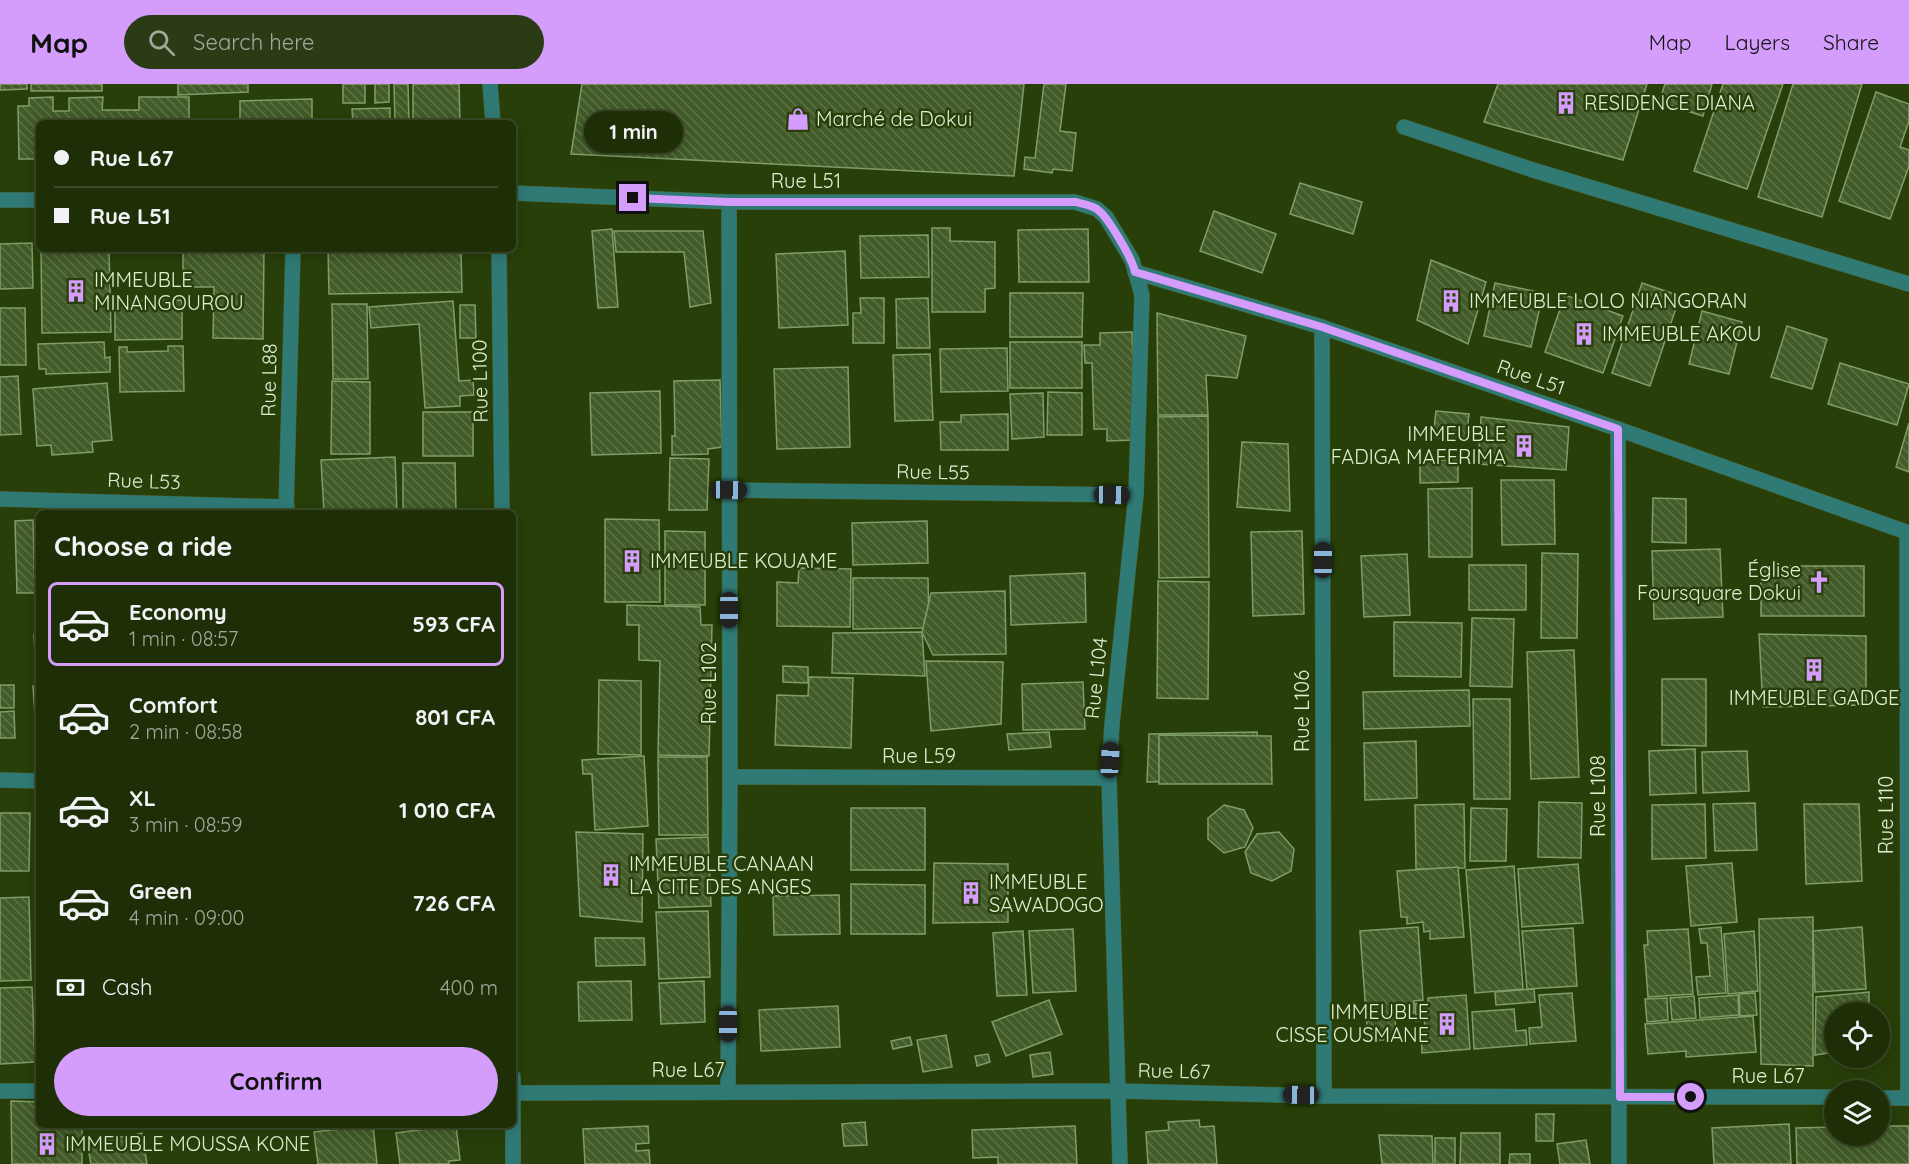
<!DOCTYPE html>
<meta charset="utf-8">
<style>
:root{--surface:#1e2f07;--page:#2b3b15;--text:#f1f3f6;--muted:#a1a99b;--line:#3c4a28;--accent:#d49cfb}
body{margin:0;font-family:Quicksand,sans-serif;background:var(--page);color:var(--text);height:100vh;display:flex;flex-direction:column;font-size:22px;white-space:nowrap}
*{box-sizing:border-box;margin:0}
p{font-size:20px;color:var(--muted)}
.icon{flex:none;width:33px;height:33px;fill:none;stroke:currentColor;stroke-width:2;stroke-linecap:round;stroke-linejoin:round}
.map{position:relative;flex:1;overflow:hidden}
.side{position:absolute;left:36px;top:426px;width:480px;height:618px;display:flex;flex-direction:column;background:var(--surface);border-radius:9px;box-shadow:0 3px 15px #0003,0 0 0 2px var(--line)}
.side>*{flex:none}
.guide{position:absolute;left:36px;top:36px;width:480px;height:132px;border-radius:9px;box-shadow:0 3px 15px #0003,0 0 0 2px var(--line);display:grid;align-content:center;height:132px;padding:0 18px;background:var(--surface)}
.tools{position:absolute;left:1824px;top:918px;display:grid;gap:12px}
.tools a{display:grid;place-items:center;width:66px;height:66px;border-radius:50%;background:var(--surface);box-shadow:0 3px 15px #0003,0 0 0 2px var(--line);font-size:30px}
.end{position:absolute;width:27px;height:27px;margin:-14px;border:8px solid #d49cfb;background:#111;box-shadow:0 0 0 3px #111}
.from{border-radius:50%}
.bubble{position:absolute;height:42px;border-radius:21px;background:var(--surface);box-shadow:0 3px 15px #0003,0 0 0 2px var(--line);font-size:20px;font-weight:700;line-height:42px;text-align:center}
.car{position:absolute;width:18px;height:36px;margin:-18px -9px;border-radius:8px;box-shadow:0 0 4px 2px #0007;background:linear-gradient(#222 24%,#8ab4d8 0 40%,#222 0 76%,#8ab4d8 0 86%,#222 0)}
.guide b{display:flex;align-items:center;gap:21px;height:57px;font-size:22px}
.guide b+b{border-top:2px solid var(--line)}
.guide i{width:15px;height:15px;background:var(--text)}
ul{padding:0;list-style:none}
li{display:flex;align-items:center;gap:18px;height:84px;margin:0 12px 9px;padding:0 6px;border:3px solid transparent;border-radius:9px}
li div{flex:1}
li b{display:block;font-size:22px}
li em{font-style:normal;font-weight:700}
li.current{border-color:var(--accent)}
li>.icon{width:54px;height:54px;stroke-width:1.5}
h2{padding:0 18px;font-size:27px;line-height:72px}
.pay{display:flex;align-items:center;gap:15px;height:66px;padding:0 18px;font-size:22px}
.pay p{margin-inline-start:auto}
.action{display:flex;gap:12px;margin-top:auto;padding:12px 18px}
.action a{flex:1;height:69px;border-radius:36px;background:var(--accent);color:#111;font-size:24px;font-weight:700;line-height:69px;text-align:center}
header{display:flex;align-items:center;gap:36px;box-sizing:border-box;height:84px;padding:0 30px;background:var(--accent);color:#111}
header strong{font-size:28px}
nav{display:flex;gap:33px;margin-inline-start:auto;font-size:21px}
.search{width:420px;height:54px;background:var(--page);display:flex;align-items:center;gap:15px;box-sizing:border-box;padding:0 21px;border-radius:33px;color:var(--muted);font-size:22px}
.map>svg:first-child{display:block}
</style>
<header>
<strong>Map</strong>
<div class="search"><svg class="icon" aria-label="search" viewBox="0 0 24 24"><circle cx="10" cy="10" r="6"/><path d="M15 15l6 6"/></svg>Search here</div>
<nav><a>Map</a><a>Layers</a><a>Share</a></nav>
</header>
<div class="map">
<svg width="1909" height="1080" viewBox="0 0 1909 1080">
<defs>
<pattern id="building-back-hatch" width="6" height="6" patternUnits="userSpaceOnUse" patternTransform="scale(1.5)"><rect width="6" height="6" fill="#425b28"/><path d="M-1 5l2 2M0 0l6 6M5-1l2 2" fill="none" stroke="#5d7346"/></pattern>
</defs>
<rect width="100%" height="100%" fill="#283f09"/>
<g fill="url(#building-back-hatch)" stroke="#819d67" stroke-width="1.5">
<path d="M0 0H27V5L0 6Z"/>
<rect x="31" y="0" width="71" height="7"/>
<path d="M178 0H248V8L178 11Z"/>
<path d="M343 0H389V18L375 19V0H365V19H343Z"/>
<path d="M394 0H408L409 39H395Z"/>
<path d="M413 0H459L460 39H413Z"/>
<path d="M582 0H1024L1014 92 571 70Z"/>
<path d="M1044 0H1066L1060 47 1076 49 1072 87 1053 85 1052 89 1024 85 1025 73 1035 74Z"/>
<path d="M1498 0H1647L1623 76 1484 38Z"/>
<path d="M1665 0H1712L1703 32 1659 18Z"/>
<path d="M1723 0H1783L1747 105 1694 87Z"/>
<path d="M1793 0H1862L1822 133 1758 113Z"/>
<path d="M1876 8 1909 20V37L1900 63 1909 66V82L1890 135 1839 117Z"/>
<path d="M53 13V27H69V14L103 13 102 26H139V13H189V39H39V75H19L18 22H29V14Z"/>
<path d="M312 15V39H240V17Z"/>
<path d="M390 24V39H353L352 25Z"/>
<path d="M1300 99 1362 118 1353 150 1290 130Z"/>
<path d="M1214 127 1276 150 1262 189 1200 167Z"/>
<path d="M932 144H950V157L995 158V204L985 205V228H932Z"/>
<path d="M612 145 618 223 598 224 592 147Z"/>
<path d="M1088 145 1089 198H1019L1018 146Z"/>
<path d="M614 147H703L711 219 690 223 684 168H616Z"/>
<path d="M928 151 929 193 861 194 860 152Z"/>
<path d="M32 159 33 204 0 205V160Z"/>
<path d="M41 165H109L111 248 42 249Z"/>
<path d="M183 165H264L263 255 213 254 214 203H183Z"/>
<path d="M328 165H461L462 208 329 210Z"/>
<path d="M845 167 848 241 779 244 776 170Z"/>
<path d="M1431 176 1486 198 1468 260 1417 236Z"/>
<path d="M1495 199 1543 209 1531 263 1484 252Z"/>
<path d="M1642 199 1680 212 1650 302 1612 289Z"/>
<path d="M1010 209H1083L1082 253H1010Z"/>
<path d="M1565 211 1623 232 1603 289 1545 268Z"/>
<path d="M860 214H884V259H853V229H861Z"/>
<path d="M928 214 930 264H897L896 215Z"/>
<path d="M182 216V255L115 256V217Z"/>
<path d="M453 217 459 297 473 296 474 311 460 312V322L425 324 419 240 371 244 369 223Z"/>
<path d="M332 220H367L368 295H333Z"/>
<path d="M460 221H475L476 254H460Z"/>
<path d="M0 224H25L26 281H0Z"/>
<path d="M1702 227 1742 238 1729 290 1689 280Z"/>
<path d="M1157 229 1246 252 1237 294 1206 291 1208 331H1158Z"/>
<path d="M1787 242 1827 255 1812 305 1771 293Z"/>
<path d="M1132 248 1135 356 1107 357V345H1094L1092 279H1085L1084 261H1100V249Z"/>
<path d="M104 258 105 274 110 273V288L46 290V285H39L38 260Z"/>
<rect x="1010" y="258" width="72" height="46"/>
<path d="M168 262H183L184 307 120 308 119 263H127V268L168 267Z"/>
<path d="M1007 264 1008 307 941 308 940 265Z"/>
<path d="M930 270 933 336 895 337 893 271Z"/>
<path d="M1840 279 1909 300 1897 341 1828 320Z"/>
<path d="M848 283 850 363 777 365 774 285Z"/>
<path d="M18 292 21 350 0 351V293Z"/>
<path d="M720 296 722 363 708 365V370L672 371V352H675L674 297Z"/>
<path d="M332 297 370 298V370H331Z"/>
<path d="M107 299 112 356 92 358 93 368 52 371 51 361 37 362 33 305Z"/>
<path d="M660 307 661 369 592 371 590 309Z"/>
<path d="M1048 308 1082 309V351H1047Z"/>
<path d="M1043 309 1044 353 1012 355 1010 310Z"/>
<path d="M1436 327 1469 330 1466 357 1433 353Z"/>
<rect x="423" y="328" width="50" height="44"/>
<path d="M1008 330V366H941L940 338H961V331Z"/>
<path d="M1208 332 1209 493 1159 494 1158 333Z"/>
<path d="M1481 333 1569 343 1566 386 1478 380Z"/>
<path d="M1909 339V388L1896 383Z"/>
<path d="M1242 358 1288 360 1290 427 1237 423Z"/>
<path d="M395 373 397 429H324L321 376Z"/>
<path d="M670 374 709 375 707 426H669Z"/>
<path d="M1420 376H1458V398L1420 399Z"/>
<path d="M403 379H455L456 429H403Z"/>
<path d="M1501 396H1554L1555 460 1502 461Z"/>
<path d="M1472 404V473H1429L1428 405Z"/>
<path d="M1653 414 1686 415V459L1652 458Z"/>
<path d="M605 435 659 436 660 518H605Z"/>
<path d="M33 436 35 509H17L15 437Z"/>
<path d="M927 437 928 479 853 481 852 439Z"/>
<path d="M665 447 705 448V521H665Z"/>
<path d="M1302 447 1304 530 1253 532 1251 448Z"/>
<path d="M1720 465 1723 533 1654 535 1652 467Z"/>
<path d="M1542 469 1578 470 1577 554H1541Z"/>
<path d="M1407 470 1410 531 1364 533 1361 472Z"/>
<rect x="1469" y="481" width="57" height="45"/>
<rect x="1761" y="482" width="103" height="50"/>
<path d="M799 484 851 485 850 543 777 542V498L798 499Z"/>
<path d="M1085 489 1086 538 1011 541 1010 492Z"/>
<path d="M853 494H928L929 544 853 545Z"/>
<path d="M1158 497 1209 498 1208 615 1157 614Z"/>
<path d="M1005 507 1006 570 933 571 922 548 931 509Z"/>
<path d="M627 521 700 523 701 541H712L709 672 658 671 660 577 639 576V541H627Z"/>
<path d="M1472 534 1514 535 1512 603 1470 602Z"/>
<path d="M1394 538 1462 539 1461 593 1394 592Z"/>
<path d="M922 548 925 592 832 589 833 549Z"/>
<path d="M1759 550 1866 552V621L1763 623Z"/>
<path d="M34 551H39V583H36Z"/>
<path d="M1574 566 1579 693 1531 695 1527 568Z"/>
<path d="M926 577 1003 578 1001 640 931 647Z"/>
<path d="M783 582 808 583V599L783 598Z"/>
<path d="M809 593 853 594 851 664 775 661 777 611 808 612Z"/>
<path d="M1662 595H1706V662L1662 661Z"/>
<path d="M599 596 641 597V671L598 670Z"/>
<path d="M1083 598 1085 645 1023 646 1022 600Z"/>
<rect x="0" y="601" width="14" height="23"/>
<path d="M33 602H39V661H37Z"/>
<path d="M1469 606 1470 642 1364 645 1363 608Z"/>
<path d="M1473 615H1510V715H1474Z"/>
<path d="M14 627 15 654H0V628Z"/>
<path d="M1049 648 1051 663 1009 666 1007 650Z"/>
<path d="M1257 648 1260 696 1147 698 1149 650Z"/>
<path d="M1159 651 1271 652 1272 700H1159Z"/>
<path d="M1416 657 1417 714 1365 716 1364 659Z"/>
<path d="M1695 665 1696 709 1650 711 1649 667Z"/>
<path d="M1747 667 1749 707 1703 709 1702 668Z"/>
<path d="M644 672 648 742 595 746 592 690H583L582 676Z"/>
<path d="M658 673H707L708 751H659Z"/>
<path d="M1539 718 1582 719 1581 774 1538 773Z"/>
<path d="M1755 719 1757 766 1715 767 1713 720Z"/>
<path d="M1464 720 1465 784 1416 785 1415 721Z"/>
<path d="M1705 720 1706 774 1652 775V721Z"/>
<path d="M1804 720H1859L1862 797 1806 800Z"/>
<path d="M1224 721 1244 726 1253 744 1245 763 1224 769 1208 755V734Z"/>
<rect x="851" y="724" width="74" height="62"/>
<path d="M1471 724 1507 725 1506 777H1470Z"/>
<path d="M0 729H30L29 787H0Z"/>
<path d="M576 748 643 750 642 838 580 832Z"/>
<path d="M1279 748 1294 765 1291 787 1272 797 1251 789 1245 768 1257 750Z"/>
<path d="M708 753 711 822 659 824 656 755Z"/>
<path d="M934 779 1008 780V838L933 839Z"/>
<path d="M1732 779 1737 838 1691 842 1686 782Z"/>
<path d="M1578 780 1583 839 1522 843 1518 785Z"/>
<path d="M1514 782 1523 905 1475 909 1466 786Z"/>
<path d="M1458 783 1464 853 1430 855V847L1424 848 1423 838 1407 840V833H1401L1397 787Z"/>
<rect x="35" y="791" width="4" height="55"/>
<path d="M851 800 925 801V850H851Z"/>
<path d="M839 811 840 850 774 851 773 812Z"/>
<path d="M29 813 31 896 0 897V814Z"/>
<path d="M708 827 710 893 659 895 656 828Z"/>
<path d="M1813 833V982L1761 980 1759 835Z"/>
<path d="M1418 843 1423 916 1414 917V929L1395 930 1396 955 1368 957 1360 847Z"/>
<path d="M1721 843 1726 909 1698 911 1696 893 1710 892 1707 859H1701L1699 845Z"/>
<path d="M1862 843 1866 905 1815 908 1813 847Z"/>
<path d="M1573 844 1577 902 1527 905 1522 847Z"/>
<path d="M1073 845 1076 907 1033 909 1029 847Z"/>
<path d="M1688 845 1693 910 1648 913 1644 861H1648L1647 847Z"/>
<path d="M1023 847 1027 911 997 912 993 849Z"/>
<path d="M1754 847 1758 907 1728 910 1724 850Z"/>
<rect x="36" y="851" width="3" height="56"/>
<path d="M595 854H644L645 881 596 882Z"/>
<path d="M631 897 632 936 579 937 578 898Z"/>
<path d="M704 897 705 938 661 940 659 899Z"/>
<path d="M32 903 35 978 0 980V904Z"/>
<path d="M1534 905 1535 918 1496 921 1495 908Z"/>
<path d="M1869 908V928H1834V968L1815 971 1816 913Z"/>
<path d="M1572 909 1576 957 1530 960 1529 944 1542 943 1539 911Z"/>
<path d="M1755 909 1757 931 1740 932 1739 910Z"/>
<path d="M1466 911 1470 965 1422 969 1421 950 1415 951 1414 943 1425 942 1424 936 1416 937 1415 920 1428 919V914Z"/>
<path d="M1738 911 1739 931 1700 934 1699 914Z"/>
<path d="M1694 912 1696 934 1672 936 1670 914Z"/>
<path d="M1667 914 1668 936 1647 938 1645 915Z"/>
<path d="M1049 916 1062 950 1006 972 992 938Z"/>
<path d="M838 922 840 963 761 967 759 926Z"/>
<path d="M1514 925 1516 947 1526 946 1527 961 1474 965 1472 928Z"/>
<path d="M1753 932 1756 968 1686 973V967L1648 970 1645 940Z"/>
<path d="M946 951 952 983 923 988 917 956Z"/>
<path d="M910 953 912 961 893 965 891 957Z"/>
<path d="M1050 968 1053 990 1033 993 1030 971Z"/>
<path d="M988 970 990 978 977 982 975 972Z"/>
<path d="M11 1017 39 1018V1041H82V1080H12Z"/>
<path d="M1536 1030H1554L1553 1057H1536Z"/>
<path d="M1199 1036 1200 1043 1214 1042 1217 1080H1148L1146 1048 1169 1046 1168 1038Z"/>
<path d="M865 1038 867 1061 844 1062 842 1040Z"/>
<path d="M1789 1040 1791 1080H1714L1712 1044Z"/>
<path d="M373 1041 377 1080H318L314 1048Z"/>
<path d="M456 1041 460 1076 449 1077V1080H400L396 1049Z"/>
<path d="M648 1042 649 1059 636 1060V1067L649 1066 650 1080H585L583 1045Z"/>
<path d="M1075 1042 1077 1080H998V1073L973 1074 972 1046Z"/>
<path d="M1880 1042H1909V1080H1797L1796 1044 1834 1043V1052H1880Z"/>
<path d="M142 1049 147 1080H91L87 1059Z"/>
<path d="M1461 1049H1500V1080H1460Z"/>
<path d="M1379 1051 1432 1052 1433 1080H1382Z"/>
<rect x="1435" y="1054" width="20" height="26"/>
<path d="M1586 1056 1590 1080H1560L1557 1060Z"/>
<path d="M1510 1070H1530V1080H1509Z"/>
</g>
<g fill="none" stroke-linecap="round" stroke-linejoin="round">
<g stroke="#455b29" stroke-width="16">
<g id="street">
<path d="M490 0 493 39"/>
<path d="M1404 43 1533 86 1909 200"/>
<path d="M513 109 729 118H1075L1097 125 1106 133 1132 176 1142 211 1136 411 1112 640 1109 694 1120 1080"/>
<path d="M0 116H39"/>
<path d="M499 165 502 429"/>
<path d="M1135 188 1322 243 1618 345 1909 449"/>
<path d="M1322 243 1324 1012"/>
<path d="M1618 345 1619 1080"/>
<path d="M729 406 1136 411"/>
<path d="M0 415 287 423"/>
<path d="M286 429 293 165"/>
<path d="M1907 449 1908 1014"/>
<path d="M730 693 1109 694"/>
<path d="M0 696 39 697"/>
<path d="M513 993V1080"/>
<path d="M0 1007H39"/>
<path d="M728 1007 730 693 729 118"/>
<path d="M513 1009 1119 1007 1324 1012 1834 1013"/>
<path d="M1880 1014H1909"/>
</g>
</g>
<use href="#street" stroke="#307a76" stroke-width="15"/>
</g>
<g fill="none" stroke-linecap="round" stroke-linejoin="round">
<path stroke="#d49cfb" stroke-width="8" d="M633 114 729 118H1076C1082 120 1093 121 1098 126 1108 133 1133 176 1135 188L1322 243 1618 345 1620 1013H1691"/>
</g>
<defs>
<g id="building-bare" transform="scale(1.8)"><path d="M-4-6H4V6H1V3H-1V6H-4ZM-2.5-4.3h1.7v1.8h-1.7ZM.8-4.3h1.7v1.8H.8ZM-2.5-1h1.7V.8h-1.7ZM.8-1h1.7V.8H.8Z" fill="#d49cfb" stroke="#283f09" stroke-width="2.5" paint-order="stroke"/></g>
<g id="shop-bare" transform="scale(1.8)"><path d="M-5-2.5h2.3a2.7 3.5 0 0 1 5.4 0H5L5.5 6h-11ZM-1.5-2.5h3a1.5 2.3 0 0 0-3 0Z" fill="#d49cfb" stroke="#283f09" stroke-width="2.5" paint-order="stroke"/></g>
<g id="church-bare" transform="scale(1.8)"><path d="M-1.2-6h2.4v3.5h3.3v2.4h-3.3V6h-2.4V-.1h-3.3v-2.4h3.3Z" fill="#d49cfb" stroke="#283f09" stroke-width="2.5" paint-order="stroke"/></g>
</defs>
<g fill-rule="evenodd">
<use href="#building-bare" x="1566" y="19"/>
<use href="#shop-bare" x="798" y="35"/>
<use href="#building-bare" x="76" y="207"/>
<use href="#building-bare" x="1451" y="217"/>
<use href="#building-bare" x="1584" y="250"/>
<use href="#building-bare" x="1524" y="362"/>
<use href="#building-bare" x="632" y="477"/>
<use href="#church-bare" x="1819" y="498"/>
<use href="#building-bare" x="1814" y="586"/>
<use href="#building-bare" x="611" y="791"/>
<use href="#building-bare" x="971" y="809"/>
<use href="#building-bare" x="1447" y="940"/>
<use href="#building-bare" x="47" y="1060"/>
</g>
<g text-anchor="middle" stroke-width="5" stroke-linejoin="round" paint-order="stroke">
<g font-size="20" fill="#deeed1" stroke="#283f09" text-anchor="start">
<text x="1584" y="26">RESIDENCE DIANA</text>
<text x="816" y="42">Marché de Dokui</text>
<text x="94" y="203">IMMEUBLE<tspan x="94" dy="23">MINANGOUROU</tspan></text>
<text x="1469" y="224">IMMEUBLE LOLO NIANGORAN</text>
<text x="1602" y="257">IMMEUBLE AKOU</text>
<text x="1506" y="357" text-anchor="end">IMMEUBLE<tspan x="1506" dy="23">FADIGA MAFERIMA</tspan></text>
<text x="650" y="484">IMMEUBLE KOUAME</text>
<text x="1801" y="493" text-anchor="end">Église<tspan x="1801" dy="23">Foursquare Dokui</tspan></text>
<text x="1814" y="621" text-anchor="middle">IMMEUBLE GADGE</text>
<text x="629" y="787">IMMEUBLE CANAAN<tspan x="629" dy="23">LA CITE DES ANGES</tspan></text>
<text x="989" y="805">IMMEUBLE<tspan x="989" dy="23">SAWADOGO</tspan></text>
<text x="1429" y="935" text-anchor="end">IMMEUBLE<tspan x="1429" dy="23">CISSE OUSMANE</tspan></text>
<text x="65" y="1067">IMMEUBLE MOUSSA KONE</text>
</g>
<g font-size="20" fill="#deeed1" stroke="#283f09">
<text x="806" y="104">Rue L51</text>
<text transform="translate(1531 293) rotate(19)" y="7">Rue L51</text>
<text transform="translate(269 296) rotate(-89)" y="7">Rue L88</text>
<text transform="translate(480 297) rotate(-91)" y="7">Rue L100</text>
<text transform="translate(933 388) rotate(1)" y="7">Rue L55</text>
<text transform="translate(144 397) rotate(2)" y="7">Rue L53</text>
<text transform="translate(1096 594) rotate(-84)" y="7">Rue L104</text>
<text transform="translate(709 599) rotate(-90)" y="7">Rue L102</text>
<text transform="translate(1302 627) rotate(-90)" y="7">Rue L106</text>
<text x="919" y="679">Rue L59</text>
<text transform="translate(1598 712) rotate(-90)" y="7">Rue L108</text>
<text transform="translate(1886 731) rotate(-90)" y="7">Rue L110</text>
<text x="688" y="993">Rue L67</text>
<text transform="translate(1174 987) rotate(1)" y="7">Rue L67</text>
<text x="1768" y="999">Rue L67</text>
</g>
</g>
</svg>
<div class="tools">
<a><svg class="icon" aria-label="locate" viewBox="0 0 24 24"><circle cx="12" cy="12" r="6"/><path d="M12 2v4M12 18v4M2 12h4M18 12h4"/></svg></a>
<a><svg class="icon" aria-label="layers" viewBox="0 0 24 24"><path d="M12 4l9 5-9 5-9-5zM3 14l9 5 9-5"/></svg></a>
</div>
<i class="end from" style="left:1691px;top:1013px"></i>
<i class="end" style="left:633px;top:114px"></i>
<div class="bubble" style="left:584px;top:27px;width:99px">1 min</div>
<i class="car" style="left:729px;top:406px;rotate:91deg"></i>
<i class="car" style="left:1112px;top:411px;rotate:91deg"></i>
<i class="car" style="left:1323px;top:476px;rotate:0deg"></i>
<i class="car" style="left:729px;top:526px;rotate:180deg"></i>
<i class="car" style="left:1110px;top:676px;rotate:3deg"></i>
<i class="car" style="left:728px;top:940px;rotate:180deg"></i>
<i class="car" style="left:1301px;top:1011px;rotate:271deg"></i>
<div class="guide">
<b><i class="from"></i>Rue L67</b>
<b><i></i>Rue L51</b>
</div>
<section class="side">
<h2>Choose a ride</h2>
<ul>
<li class="current"><svg class="icon" aria-label="car" viewBox="0 0 24 24"><path d="M5 17H2v-5l4-1 3-4h7l3 4 3 1v5h-3M9 17h6M6 11h13"/><circle cx="7" cy="17" r="2"/><circle cx="17" cy="17" r="2"/></svg><div><b>Economy</b><p>1 min · 08:57</p></div><em>593 CFA</em></li>
<li><svg class="icon" aria-label="car" viewBox="0 0 24 24"><path d="M5 17H2v-5l4-1 3-4h7l3 4 3 1v5h-3M9 17h6M6 11h13"/><circle cx="7" cy="17" r="2"/><circle cx="17" cy="17" r="2"/></svg><div><b>Comfort</b><p>2 min · 08:58</p></div><em>801 CFA</em></li>
<li><svg class="icon" aria-label="car" viewBox="0 0 24 24"><path d="M5 17H2v-5l4-1 3-4h7l3 4 3 1v5h-3M9 17h6M6 11h13"/><circle cx="7" cy="17" r="2"/><circle cx="17" cy="17" r="2"/></svg><div><b>XL</b><p>3 min · 08:59</p></div><em>1 010 CFA</em></li>
<li><svg class="icon" aria-label="car" viewBox="0 0 24 24"><path d="M5 17H2v-5l4-1 3-4h7l3 4 3 1v5h-3M9 17h6M6 11h13"/><circle cx="7" cy="17" r="2"/><circle cx="17" cy="17" r="2"/></svg><div><b>Green</b><p>4 min · 09:00</p></div><em>726 CFA</em></li>
</ul>
<div class="pay"><svg class="icon" aria-label="cash" viewBox="0 0 24 24"><path d="M3 7h18v10H3z"/><circle cx="12" cy="12" r="2"/></svg>Cash<p>400 m</p></div>
<div class="action"><a>Confirm</a></div>
</section>
</div>
